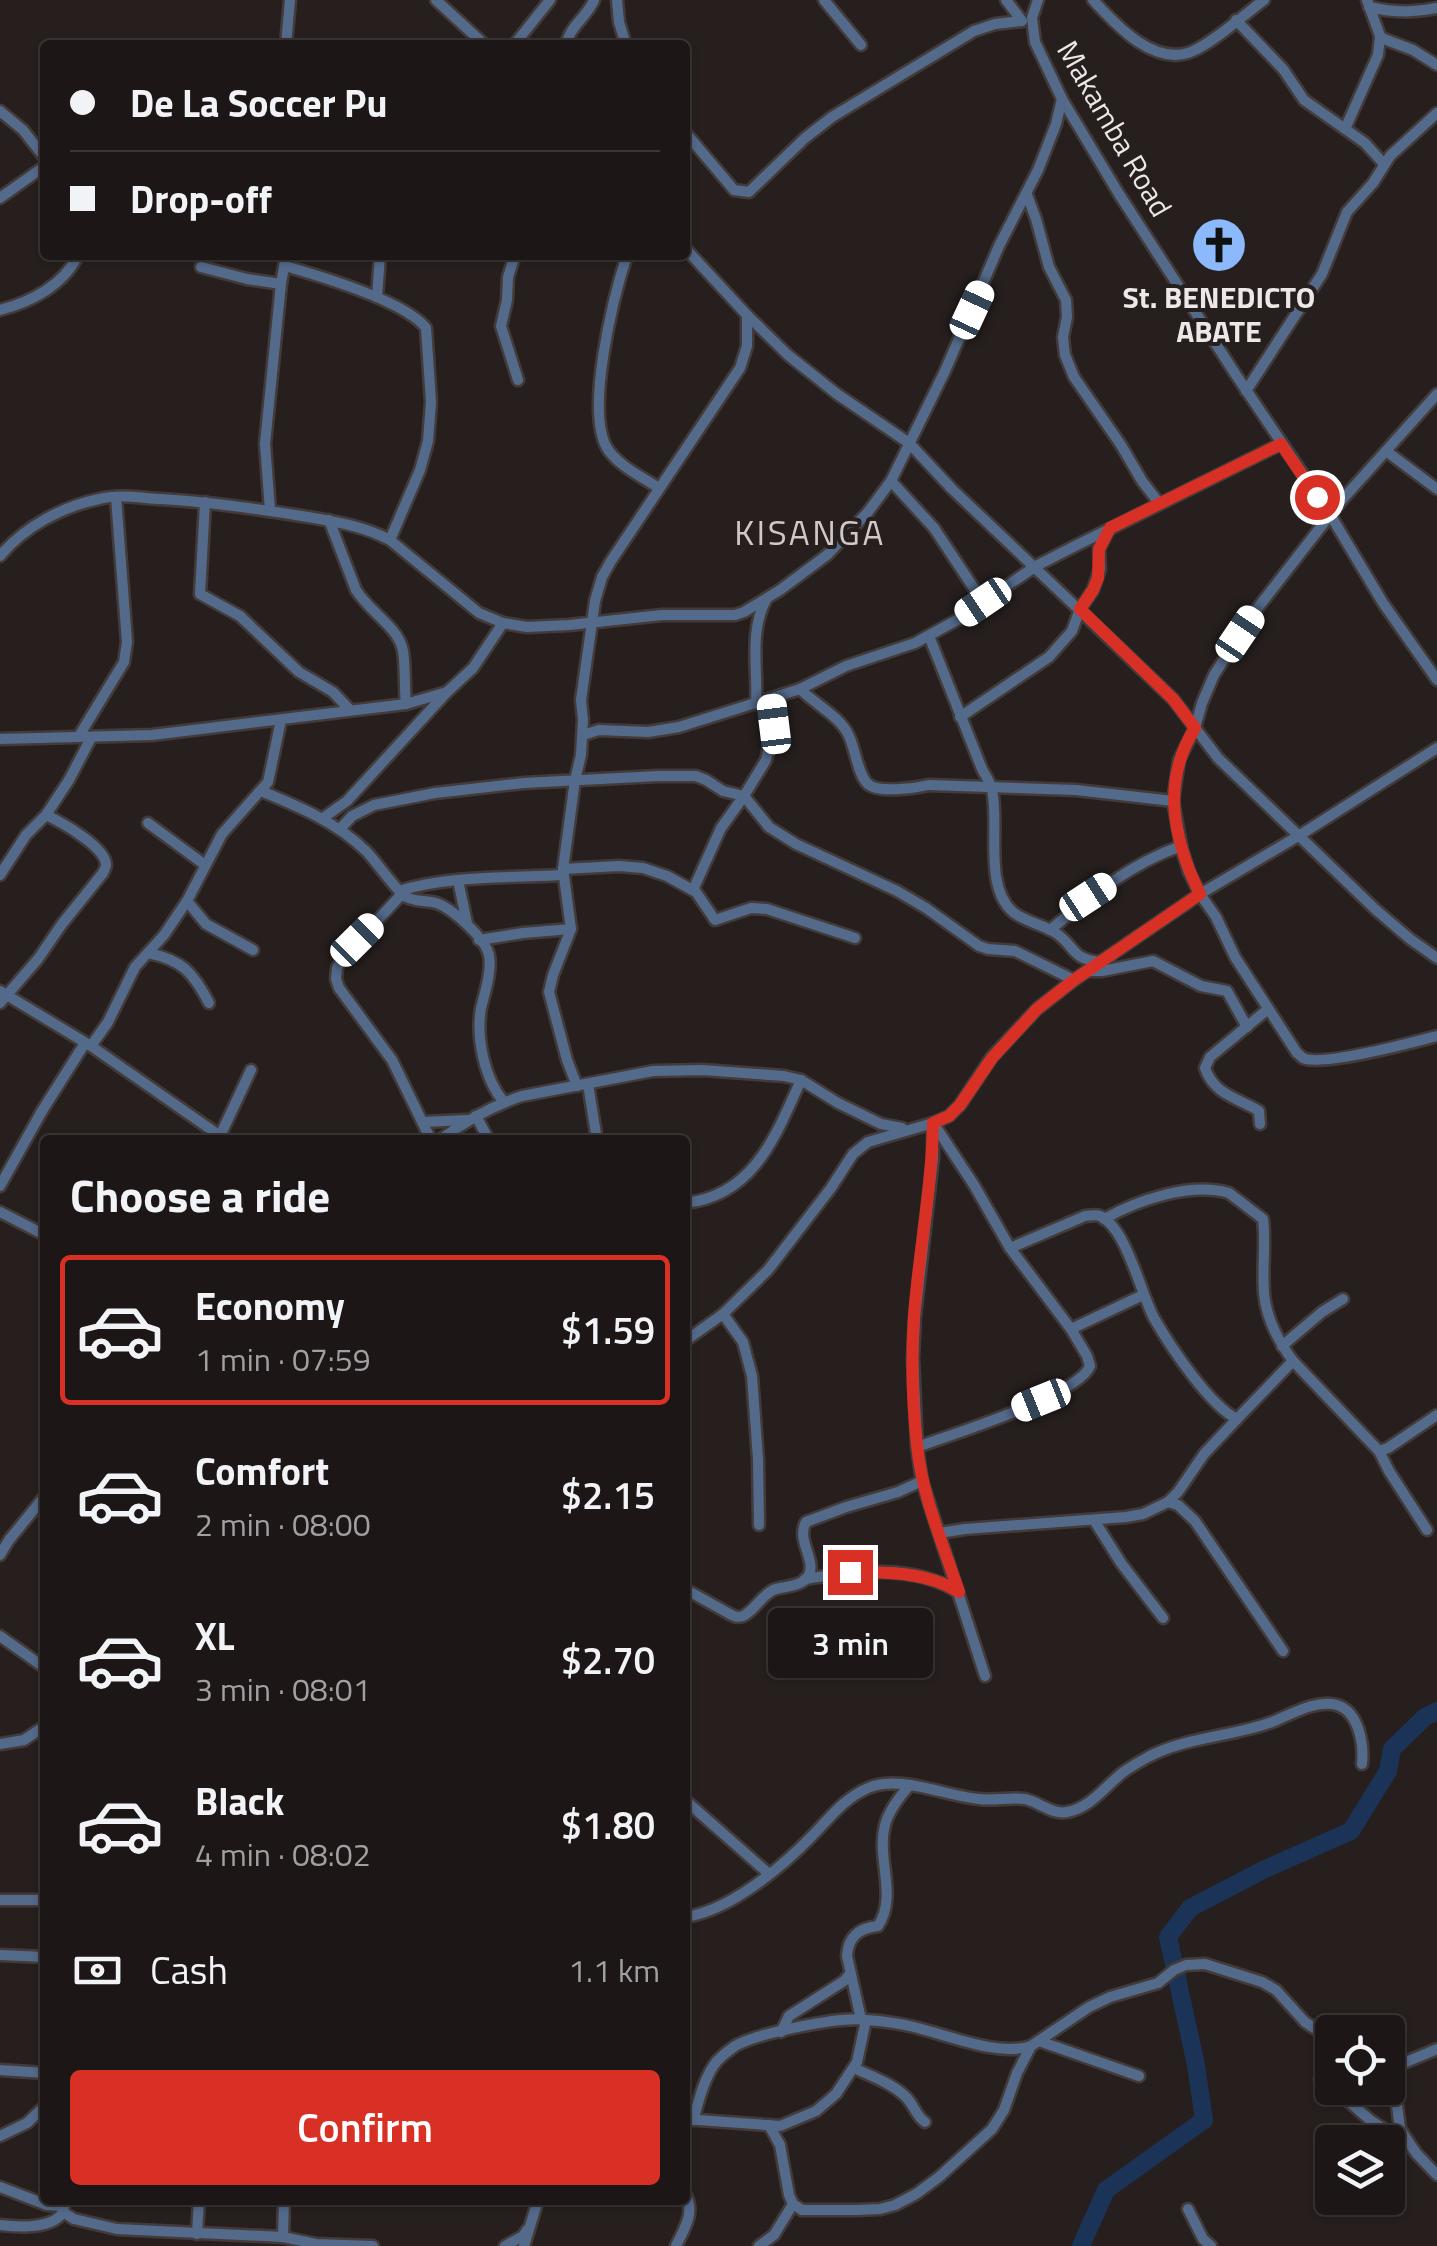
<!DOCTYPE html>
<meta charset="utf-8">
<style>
:root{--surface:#1c1716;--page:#292423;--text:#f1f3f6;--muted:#a09fa1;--line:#3a3635;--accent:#d93025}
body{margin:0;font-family:"Titillium Web",sans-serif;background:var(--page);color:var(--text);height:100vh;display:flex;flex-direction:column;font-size:38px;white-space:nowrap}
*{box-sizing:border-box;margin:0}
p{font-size:32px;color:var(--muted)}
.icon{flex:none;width:55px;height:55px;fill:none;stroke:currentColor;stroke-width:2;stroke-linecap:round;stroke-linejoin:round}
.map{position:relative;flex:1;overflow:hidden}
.details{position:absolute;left:40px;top:1135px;width:650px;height:1070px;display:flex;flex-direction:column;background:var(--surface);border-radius:10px;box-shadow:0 2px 8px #0004,0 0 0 2px var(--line)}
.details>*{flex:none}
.hud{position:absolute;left:40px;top:40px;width:650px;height:220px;border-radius:10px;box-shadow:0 2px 8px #0004,0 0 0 2px var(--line);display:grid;align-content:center;height:220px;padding:0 30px;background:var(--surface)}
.controls{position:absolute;left:1315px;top:2015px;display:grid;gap:20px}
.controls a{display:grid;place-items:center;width:90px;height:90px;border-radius:10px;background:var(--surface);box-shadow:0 2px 8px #0004,0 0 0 2px var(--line);font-size:50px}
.end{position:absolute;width:45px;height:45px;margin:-22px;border:12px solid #d93025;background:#fff;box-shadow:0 0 0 5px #fff}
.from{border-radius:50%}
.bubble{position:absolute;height:70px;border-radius:10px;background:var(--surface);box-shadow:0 2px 8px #0004,0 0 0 2px var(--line);font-size:32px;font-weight:600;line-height:70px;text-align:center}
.car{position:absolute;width:30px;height:60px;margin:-30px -15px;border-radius:12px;box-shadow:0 0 8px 2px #0007;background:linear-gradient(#fff 24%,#345 0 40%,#fff 0 76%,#345 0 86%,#fff 0)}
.hud b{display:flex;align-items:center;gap:35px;height:95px;font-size:38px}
.hud b+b{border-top:2px solid var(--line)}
.hud i{width:25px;height:25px;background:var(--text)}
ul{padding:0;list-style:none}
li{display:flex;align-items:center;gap:30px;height:150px;margin:0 20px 15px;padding:0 10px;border:5px solid transparent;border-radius:10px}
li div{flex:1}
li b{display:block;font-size:38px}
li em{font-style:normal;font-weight:600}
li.current{border-color:var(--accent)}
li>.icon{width:90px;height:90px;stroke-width:1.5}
h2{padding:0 30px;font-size:45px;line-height:120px}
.pay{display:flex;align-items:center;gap:25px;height:110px;padding:0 30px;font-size:38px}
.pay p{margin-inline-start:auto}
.action{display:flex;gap:20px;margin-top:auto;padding:20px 30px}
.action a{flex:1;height:115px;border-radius:10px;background:var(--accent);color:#fff;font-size:40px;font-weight:600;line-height:115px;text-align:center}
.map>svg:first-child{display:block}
</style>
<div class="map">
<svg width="1437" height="2246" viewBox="0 0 1437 2246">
<rect width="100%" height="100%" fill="#261f1e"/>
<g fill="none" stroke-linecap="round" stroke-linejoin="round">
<path stroke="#1b3356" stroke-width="18" d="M1081 2246 1106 2190 1204 2120 1196 2065 1168 1937 1190 1908 1263 1870 1351 1831 1388 1771 1392 1749 1425 1717 1437 1711"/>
<g stroke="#423b3a" stroke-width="15">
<g id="minor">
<path d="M436 0 485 45"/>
<path d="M617 0 619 22 626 45"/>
<path d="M824 0 861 45"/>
<path d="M1006 0 1022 21"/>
<path d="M1038 0 1032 18 1035 42 1062 99 1119 194 1236 375 1331 516 1383 603 1437 680"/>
<path d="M1093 0C1116 25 1155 68 1193 51 1215 41 1244 15 1264 0"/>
<path d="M1367 0 1380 36 1384 39 1413 50 1437 65"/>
<path d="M1369 7C1391 12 1415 13 1437 8"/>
<path d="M1236 20 1283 69 1304 100 1365 143 1384 164"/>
<path d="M286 45 290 0"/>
<path d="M514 45 550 0"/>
<path d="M566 45C569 27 587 17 594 0"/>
<path d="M0 111 23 130 45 158"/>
<path d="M1345 129 1378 55 1380 36"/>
<path d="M685 132 734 190 749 192 805 138 832 117 974 31 995 24 1021 21"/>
<path d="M1027 195 1036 219 1049 267 1066 300 1067 317 1063 337 1065 355 1074 377 1121 445 1142 481 1159 503"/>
<path d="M0 198 45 166"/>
<path d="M685 248 747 315 788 355 837 394 909 443 952 489 1173 699 1218 758 1375 909 1410 939 1437 958"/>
<path d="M515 255 508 277 507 300 501 326 518 380"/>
<path d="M627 255C614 295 583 416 609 451 621 467 642 477 659 488"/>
<path d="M285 266C320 276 405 301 426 328L431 402 428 441 420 470 390 540"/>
<path d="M201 267 247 279 281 284"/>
<path d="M377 297 380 255"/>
<path d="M0 310C31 302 64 285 78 255"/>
<path d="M1246 391 1322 274 1347 212 1373 183 1390 156 1437 113"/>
<path d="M1437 394 1341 501 1253 614 1214 675 1202 703 1195 728 1179 760 1173 801 1182 850 1189 872 1200 894 1216 917 1235 957 1297 1053C1299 1054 1301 1057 1303 1058 1322 1067 1414 1042 1437 1036"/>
<path d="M1386 451 1437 489"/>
<path d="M891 481 934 528 983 602"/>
<path d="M205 502 200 594 240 616 299 672 333 692 350 710"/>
<path d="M270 510 265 444 281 284 286 255"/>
<path d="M329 520 356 590C368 610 396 626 402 647 406 659 404 689 406 704"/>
<path d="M0 556C25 526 62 507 99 499 119 494 141 498 161 499 211 502 259 509 308 517 337 522 363 526 390 540L479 613 503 623 527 627 569 625 662 615H735L744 612 780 590 827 555 868 512 891 481 945 371 999 246 1038 170 1056 124 1062 99"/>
<path d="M929 636 982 769C985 775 991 783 992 790 1000 824 983 886 1013 912 1025 922 1042 924 1056 933 1076 947 1071 959 1100 962"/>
<path d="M800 689C814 703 837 715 847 732 855 745 857 773 867 783 876 794 916 788 929 785L1076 790 1173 801"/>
<path d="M756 704C758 670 749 631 766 600"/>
<path d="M960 717 1049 657 1072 631 1080 609 1093 590 1100 569 1099 549 1109 529"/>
<path d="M583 735 599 730 648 732 679 727 800 689 846 666 915 643 957 620 1036 566 1075 546 1281 444"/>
<path d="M79 736 124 662 127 642 116 497"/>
<path d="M0 739 152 735 406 704 447 692"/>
<path d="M261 791C300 807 336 822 366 851 376 861 398 893 406 897 415 902 426 900 436 903 452 908 485 938 489 955 492 971 485 992 481 1008 476 1037 484 1079 504 1102"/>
<path d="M323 818 347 801 447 692 473 668 503 623"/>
<path d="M148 823 205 865"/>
<path d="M341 828 352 816 374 805 435 793 524 783 658 776H696L706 780 723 791 744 796 769 827 796 844 897 891 926 908 979 946 988 949 1015 951 1074 980"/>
<path d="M563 869 619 866 643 868 667 876 696 892 715 920 751 908 767 909 855 938"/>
<path d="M0 875 26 835 46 815 69 780 91 738"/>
<path d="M458 880 467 923"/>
<path d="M693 890 721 828 744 796 766 760 774 724 771 699"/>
<path d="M399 891C448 875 512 878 564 875"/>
<path d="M401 895 343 957 337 968 336 979 339 988 392 1060 431 1140"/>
<path d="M187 901 206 924 253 950"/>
<path d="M1050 930C1091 896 1130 864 1181 846"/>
<path d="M479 940 523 933 571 929"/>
<path d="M148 953C182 960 193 972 209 1003"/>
<path d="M1087 971H1102L1153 961 1201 986 1227 991 1247 1027"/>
<path d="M0 991 91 1046 226 1140"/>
<path d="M0 1003 38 959 62 924 103 873C104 870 106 868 106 865 106 847 61 822 46 815"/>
<path d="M91 1046 108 1022 135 967 164 935 187 901 222 834 268 782 281 720"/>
<path d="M588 1084 597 1140"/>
<path d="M577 1086 567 1060 549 992 553 975 571 929 563 869 575 780 581 755 583 720 581 700 595 601 602 577 611 561 740 368 747 346V315"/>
<path d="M476 1116 489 1140"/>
<path d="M423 1122 467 1120"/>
<path d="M933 1123V1158L915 1317 913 1358 917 1447 922 1481 985 1676"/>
<path d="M1260 1124 1259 1111C1238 1098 1214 1095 1205 1068L1210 1057 1268 1009"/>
<path d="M220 1136 251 1070"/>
<path d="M440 1140C465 1121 492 1106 522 1096L653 1071 703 1070 784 1076 801 1080 838 1103 881 1124 902 1128"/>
<path d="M0 1186 42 1111 85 1043"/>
<path d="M685 1203C754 1196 776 1135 801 1080"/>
<path d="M0 1212 45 1235"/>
<path d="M1104 1219C1138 1200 1190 1182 1229 1193L1263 1219C1266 1243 1262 1268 1264 1293 1266 1317 1279 1342 1293 1361L1379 1451 1388 1448 1437 1415"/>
<path d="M1010 1248 1085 1216C1090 1216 1095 1214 1100 1216 1126 1227 1141 1294 1154 1318 1170 1346 1209 1405 1237 1419L1293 1361"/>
<path d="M723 1314 743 1342 752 1376 758 1459 759 1525"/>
<path d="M1071 1329 1143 1295"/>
<path d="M685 1341 723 1314 768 1270 831 1188 853 1154 868 1142 933 1123 949 1116 960 1105 992 1057 1037 1009 1074 980 1200 894 1300 835 1437 748"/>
<path d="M1282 1346 1322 1312 1343 1299"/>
<path d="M917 1447C950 1435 1079 1395 1090 1366L1087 1356 1071 1329 1010 1248 974 1185 934 1124"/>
<path d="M1379 1451 1389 1471 1427 1530"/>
<path d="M1168 1502 1178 1505 1195 1521 1283 1651"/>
<path d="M1094 1520 1121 1563 1163 1618"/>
<path d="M939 1533 965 1529 1126 1517 1143 1514 1168 1502 1178 1492 1204 1454 1237 1419"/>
<path d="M0 1555 9 1540 45 1496"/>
<path d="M805 1579C853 1571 915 1564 958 1592"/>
<path d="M685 1589 728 1613C733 1616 737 1618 743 1616 754 1611 761 1596 773 1590 783 1586 803 1587 809 1575 816 1559 796 1540 806 1522L846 1507 898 1492 922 1481"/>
<path d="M0 1636 45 1668"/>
<path d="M0 1744 24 1740 45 1726"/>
<path d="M685 1800 769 1874"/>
<path d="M0 1900H45"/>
<path d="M685 1917C729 1911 781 1868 811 1837 830 1818 843 1799 868 1788 899 1774 945 1796 979 1799 994 1801 1010 1797 1025 1799 1039 1802 1053 1815 1067 1812 1090 1808 1105 1787 1122 1773 1130 1767 1139 1762 1148 1757 1186 1737 1231 1737 1272 1722 1290 1715 1316 1699 1337 1705 1359 1712 1364 1744 1362 1764"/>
<path d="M0 1955 45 1957"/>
<path d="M861 2019 847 1956C848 1937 859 1928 878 1926 898 1896 876 1858 885 1825 889 1810 900 1796 910 1785"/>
<path d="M781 2032 789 2016 844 1981 850 1974"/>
<path d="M1039 2041 1139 2076"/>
<path d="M854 2068C871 2076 891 2083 905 2096 914 2104 915 2115 925 2122"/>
<path d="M0 2070 45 2073"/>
<path d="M1388 2071 1396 2097 1400 2129 1416 2153 1437 2175"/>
<path d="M1389 2071 1394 2067 1437 2049"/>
<path d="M1320 2080 1337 2091 1370 2120 1407 2144"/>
<path d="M685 2119 780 2126 816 2111 836 2094 857 2062 866 2020C882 2021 898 2023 914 2027 948 2035 998 2057 1031 2046L1089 2007 1110 1997 1158 1983 1174 1970 1186 1965 1205 1964 1262 1982 1276 1990 1305 2022 1332 2040"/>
<path d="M693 2120C699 2101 704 2077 717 2061 722 2056 729 2050 735 2046 758 2033 841 2016 866 2020"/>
<path d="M769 2125 780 2145 789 2195 793 2204 802 2210H856L880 2209 895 2205 916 2194 939 2177 992 2129 1004 2110 1017 2073 1031 2046"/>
<path d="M0 2136 27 2123 45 2106"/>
<path d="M0 2187 47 2205 64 2206"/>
<path d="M1188 2209 1203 2239 1211 2246"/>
<path d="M63 2212 74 2219 117 2229 283 2237 316 2244 373 2246"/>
<path d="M0 2225C16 2227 47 2229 60 2216 64 2212 64 2206 64 2200"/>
<path d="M197 2234 199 2200"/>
<path d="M283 2237 284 2200"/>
<path d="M505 2246 523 2236 527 2230"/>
<path d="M524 2246 538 2200"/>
<path d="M676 2246C684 2229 696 2212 685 2194"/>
<path d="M759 2246 774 2235 793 2204"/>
</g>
</g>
<use href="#minor" stroke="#546a8b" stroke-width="10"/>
</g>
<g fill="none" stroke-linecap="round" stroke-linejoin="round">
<path stroke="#d93025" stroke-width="12" d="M850 1572C886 1572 928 1572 959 1592 943 1544 922 1496 917 1445 911 1392 911 1336 917 1284 923 1230 932 1177 933 1123L949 1116 960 1105 992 1058 1037 1009 1074 980 1200 894C1173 839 1161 782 1195 728L1173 699 1080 609 1093 590 1098 578 1099 549 1110 528 1281 444 1317 497"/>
</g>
<defs>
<g id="church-disc" transform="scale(2.875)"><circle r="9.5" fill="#8bb9fc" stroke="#261f1e"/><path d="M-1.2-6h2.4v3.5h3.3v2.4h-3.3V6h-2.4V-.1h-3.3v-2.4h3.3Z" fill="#111"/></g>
</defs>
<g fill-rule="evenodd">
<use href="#church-disc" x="1219" y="245"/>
</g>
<g text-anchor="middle" stroke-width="8" stroke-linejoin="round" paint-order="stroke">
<g font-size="30" fill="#ede8e7" stroke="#261f1e">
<text transform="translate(1114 129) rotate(60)" y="10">Makamba Road</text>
</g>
<g font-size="30" font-weight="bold" fill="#ede8e7" stroke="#261f1e">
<text x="1219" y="308">St. BENEDICTO<tspan x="1219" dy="34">ABATE</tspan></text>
</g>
<g font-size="35" letter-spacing="2.5" fill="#d1c8c7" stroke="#261f1e">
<text x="810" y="545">KISANGA</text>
</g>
</g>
</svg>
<div class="controls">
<a><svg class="icon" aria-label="locate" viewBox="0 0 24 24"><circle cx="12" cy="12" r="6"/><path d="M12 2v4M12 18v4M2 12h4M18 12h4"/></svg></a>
<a><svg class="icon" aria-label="layers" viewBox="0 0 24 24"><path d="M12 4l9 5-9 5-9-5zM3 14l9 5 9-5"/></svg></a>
</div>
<i class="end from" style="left:1317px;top:497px"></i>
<i class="end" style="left:850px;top:1572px"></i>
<div class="bubble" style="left:768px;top:1608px;width:165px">3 min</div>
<i class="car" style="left:972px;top:310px;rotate:25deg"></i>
<i class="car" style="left:983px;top:602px;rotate:236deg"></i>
<i class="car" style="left:1240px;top:634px;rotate:34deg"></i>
<i class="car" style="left:774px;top:724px;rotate:353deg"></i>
<i class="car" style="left:1088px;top:897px;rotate:57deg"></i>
<i class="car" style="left:357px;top:940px;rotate:45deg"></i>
<i class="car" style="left:1041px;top:1400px;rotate:248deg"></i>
<div class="hud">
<b><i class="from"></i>De La Soccer Pu</b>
<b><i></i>Drop-off</b>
</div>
<section class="details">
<h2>Choose a ride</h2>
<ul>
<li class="current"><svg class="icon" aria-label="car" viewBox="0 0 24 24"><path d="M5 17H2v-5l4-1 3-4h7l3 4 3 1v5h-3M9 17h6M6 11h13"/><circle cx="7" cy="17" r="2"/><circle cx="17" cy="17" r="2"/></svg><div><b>Economy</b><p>1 min · 07:59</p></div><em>$1.59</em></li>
<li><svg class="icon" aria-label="car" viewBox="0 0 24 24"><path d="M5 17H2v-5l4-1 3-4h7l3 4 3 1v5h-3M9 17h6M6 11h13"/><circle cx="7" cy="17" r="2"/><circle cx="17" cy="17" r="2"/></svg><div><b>Comfort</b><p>2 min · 08:00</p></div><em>$2.15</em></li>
<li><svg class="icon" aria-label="car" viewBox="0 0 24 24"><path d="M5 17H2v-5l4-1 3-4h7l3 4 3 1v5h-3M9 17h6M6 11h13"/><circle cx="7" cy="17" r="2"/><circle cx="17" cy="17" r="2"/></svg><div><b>XL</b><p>3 min · 08:01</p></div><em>$2.70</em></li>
<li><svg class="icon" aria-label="car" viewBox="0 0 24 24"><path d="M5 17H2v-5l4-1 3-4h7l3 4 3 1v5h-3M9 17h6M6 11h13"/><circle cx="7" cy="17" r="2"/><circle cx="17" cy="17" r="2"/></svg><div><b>Black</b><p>4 min · 08:02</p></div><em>$1.80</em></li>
</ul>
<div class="pay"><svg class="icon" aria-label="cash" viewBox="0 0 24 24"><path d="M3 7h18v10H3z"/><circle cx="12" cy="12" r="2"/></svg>Cash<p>1.1 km</p></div>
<div class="action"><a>Confirm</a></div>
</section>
</div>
